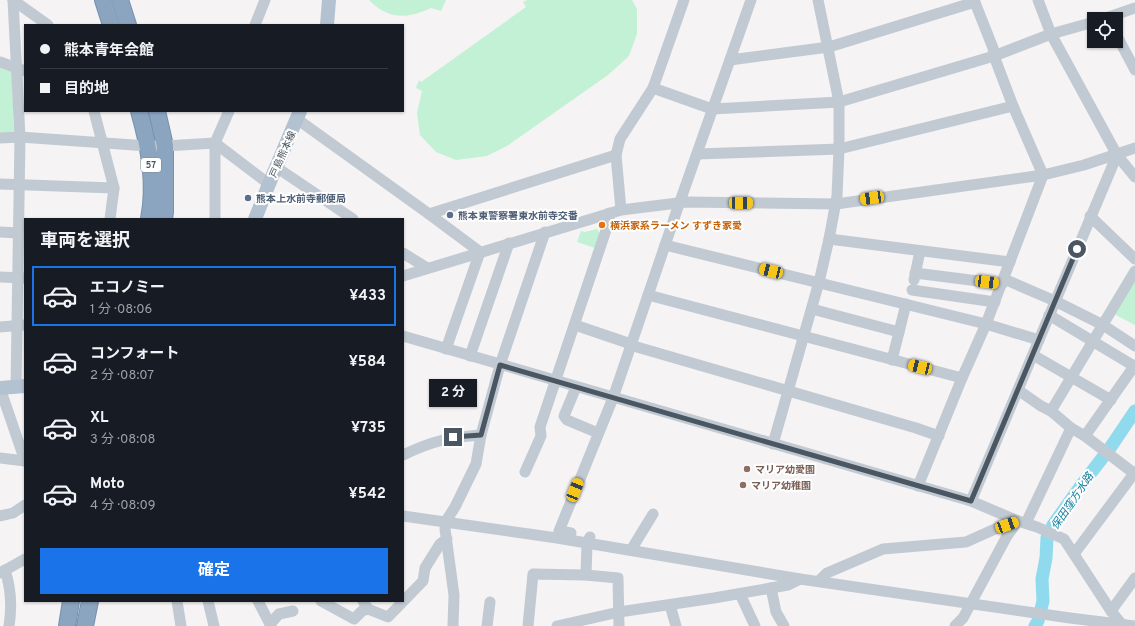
<!DOCTYPE html>
<html lang="ja">
<meta charset="utf-8">
<style>
:root{--surface:#171b24;--page:#242831;--text:#f1f3f6;--muted:#9ea1a6;--line:#363941;--accent:#1a73e8}
body{margin:0;font-family:Overpass,"Noto Sans JP",sans-serif;background:var(--page);color:var(--text);height:100vh;display:flex;flex-direction:column;font-size:15px;white-space:nowrap}
*{box-sizing:border-box;margin:0}
p{font-size:13px;color:var(--muted)}
.icon{flex:none;width:22px;height:22px;fill:none;stroke:currentColor;stroke-width:2;stroke-linecap:round;stroke-linejoin:round}
.map{position:relative;flex:1;overflow:hidden}
.sheet{position:absolute;left:24px;top:218px;width:380px;height:384px;display:flex;flex-direction:column;background:var(--surface);border-radius:0px;box-shadow:0 1px 3px #0004}
.sheet>*{flex:none}
.guide{position:absolute;left:24px;top:24px;width:380px;height:88px;border-radius:0px;box-shadow:0 1px 3px #0004;display:grid;align-content:center;height:88px;padding:0 16px;background:var(--surface)}
.controls{position:absolute;left:1087px;top:12px;display:grid;gap:8px}
.controls a{display:grid;place-items:center;width:36px;height:36px;border-radius:0px;background:var(--surface);box-shadow:0 1px 3px #0004;font-size:20px}
.end{position:absolute;width:18px;height:18px;margin:-9px;border:5px solid #4a5661;background:#fff;box-shadow:0 0 0 2px #fff}
.from{border-radius:50%}
.bubble{position:absolute;height:28px;border-radius:0px;background:var(--surface);box-shadow:0 1px 3px #0004;font-size:13px;font-weight:700;line-height:28px;text-align:center}
.car{position:absolute;width:12px;height:24px;margin:-12px -6px;border-radius:5px;box-shadow:0 0 3px 1px #0007;background:linear-gradient(#f5c518 24%,#345 0 40%,#f5c518 0 76%,#345 0 86%,#f5c518 0)}
.guide b{display:flex;align-items:center;gap:14px;height:38px;font-size:15px}
.guide b+b{border-top:1px solid var(--line)}
.guide i{width:10px;height:10px;background:var(--text)}
ul{padding:0;list-style:none}
li{display:flex;align-items:center;gap:12px;height:60px;margin:0 8px 6px;padding:0 8px;border:2px solid transparent;border-radius:0px}
li div{flex:1}
li b{display:block;font-size:15px}
li em{font-style:normal;font-weight:700}
li.current{border-color:var(--accent)}
li>.icon{width:36px;height:36px;stroke-width:1.5}
h2{padding:0 16px;font-size:18px;line-height:48px}
.action{display:flex;gap:8px;margin-top:auto;padding:8px 16px}
.action a{flex:1;height:46px;border-radius:0px;background:var(--accent);color:#fff;font-size:16px;font-weight:700;line-height:46px;text-align:center}
.map>svg:first-child{display:block}
</style>
<div class="map">
<svg width="1135" height="626" viewBox="0 0 1135 626">
<rect width="100%" height="100%" fill="#f5f3f3"/>
<g fill="#c3f1d5">
<path d="M369 0H446L441 11 431 8C407 19 389 20 369 0Z"/>
<path d="M527 0H632L637 9V34L629 56 608 75 507 146 487 156 456 160 436 152 420 135 417 113 422 91 416 88 419 80 421 82 526 7 523 2Z"/>
<path d="M0 67 12 72 14 132 0 133Z"/>
<path d="M597 229 600 234 595 248 577 242 581 231 585 232Z"/>
<path d="M1135 278V325L1114 314Z"/>
</g>
<g fill="none" stroke-linecap="round" stroke-linejoin="round">
<path stroke="#90daee" stroke-width="13" d="M1035 626 1038 621 1043 601 1042 579 1046 558 1047 538 1053 525 1080 487 1110 448 1135 411"/>
<g stroke="#7690ad" stroke-width="18">
<g id="highway">
<path d="M103 0 111 25"/>
<path d="M120 0 128 25"/>
<path d="M139 111C149 146 156 183 149 219"/>
<path d="M157 111 165 146V212L164 219"/>
<path d="M67 626 71 601"/>
<path d="M85 626 90 601"/>
</g>
</g>
<g stroke="#c1cad2" stroke-width="11">
<path d="M13 0 20 137 16 387"/>
<path d="M13 0 48 25"/>
<path d="M1038 0 1051 34 1117 155 1135 177"/>
<path d="M1103 19 1135 8"/>
<path d="M255 25 265 0"/>
<path d="M1116 34 1135 70"/>
<path d="M730 60 829 47 975 2"/>
<path d="M0 62 25 71"/>
<path d="M653 88 712 109 839 102 994 56 1051 34 1094 22"/>
<path d="M94 111 114 188 110 219"/>
<path d="M297 119 429 214 480 252 446 349"/>
<path d="M0 138 20 137 148 146H165L215 143 269 184"/>
<path d="M697 154 839 149 1013 106"/>
<path d="M276 167 353 219"/>
<path d="M0 184 114 188"/>
<path d="M621 210 616 155 620 139 653 88 684 0"/>
<path d="M429 214 616 155"/>
<path d="M1090 216 1135 259"/>
<path d="M215 219V143L229 111"/>
<path d="M0 232 18 233"/>
<path d="M829 239 1010 262"/>
<path d="M665 245 909 305 986 324 1039 340"/>
<path d="M403 253 427 268"/>
<path d="M915 273 1002 284"/>
<path d="M403 276 621 210 686 202 836 204 1043 175 1084 165 1135 148"/>
<path d="M0 277 24 278"/>
<path d="M1004 279 1055 301 1103 325 1135 346"/>
<path d="M914 280 920 251"/>
<path d="M912 290 995 302"/>
<path d="M648 295 962 378"/>
<path d="M812 309 899 332 892 360"/>
<path d="M1049 315 1134 366"/>
<path d="M575 325 631 344"/>
<path d="M0 327 24 325"/>
<path d="M899 332 906 304"/>
<path d="M403 336 971 501 1018 521 1037 527 1064 539 1111 611 1123 626"/>
<path d="M630 345 916 428 939 436"/>
<path d="M1033 355 1111 400"/>
<path d="M470 356 509 243"/>
<path d="M0 388 25 461"/>
<path d="M1018 390 1041 406 1051 411 1071 428 1085 436 1135 474"/>
<path d="M574 392 564 416 567 420 598 433"/>
<path d="M1051 411 1135 271"/>
<path d="M1085 436 1135 365"/>
<path d="M773 444 819 282 829 239 837 196 839 149V102L818 0"/>
<path d="M403 455C432 441 450 437 481 435"/>
<path d="M0 458 25 461"/>
<path d="M525 472 541 436 540 427 609 221V213"/>
<path d="M918 486 962 378 986 324 1043 175 1013 106 994 56 993 48 974 0"/>
<path d="M971 501 1117 155"/>
<path d="M0 516 13 513 25 505"/>
<path d="M403 516 557 538 800 579 1070 618 1135 626"/>
<path d="M1026 523 1071 428"/>
<path d="M571 533 559 531 613 398 677 210 751 0"/>
<path d="M631 550 653 514"/>
<path d="M1074 554 1135 472"/>
<path d="M5 570C11 588 12 607 9 626"/>
<path d="M0 573 25 559"/>
<path d="M586 575 587 543 590 537"/>
<path d="M819 581 827 573 883 549 966 542 995 529 1018 521"/>
<path d="M771 588 776 612 784 626"/>
<path d="M740 594 755 626"/>
<path d="M177 601 181 626"/>
<path d="M208 601 214 626"/>
<path d="M258 601 271 626"/>
<path d="M321 601 354 619 362 611 368 609"/>
<path d="M363 601 368 609 388 617 423 581 425 568 440 544 447 539"/>
<path d="M670 605 676 626"/>
<path d="M1111 611 1135 578"/>
<path d="M270 624 279 614 293 611"/>
<path d="M453 626 454 595 445 529 446 521 455 507 476 464 481 435 500 365 545 232"/>
<path d="M487 626 490 602"/>
<path d="M528 626 533 574 586 575 618 578 619 626"/>
<path d="M557 626 619 612 714 598 771 588 788 585 800 579"/>
<path d="M955 626 963 618 1007 536 1018 521"/>
</g>
<g stroke="#b3c2d1" stroke-width="14">
<path d="M327 25 329 0"/>
<path d="M255 219 269 184 300 111"/>
<path d="M0 388 25 386"/>
</g>
<use href="#highway" stroke="#8ba5c1" stroke-width="16"/>
</g>
<g fill="none" stroke-linecap="round" stroke-linejoin="round">
<path stroke="#4a5661" stroke-width="5" d="M453 437 481 435 500 365 971 501 1077 249"/>
</g>
<g fill="#5c6f8a" stroke="#fff" stroke-width="1.5">
<circle cx="248" cy="198" r="4"/>
<circle cx="450" cy="215" r="4"/>
</g>
<circle fill="#e8710a" stroke="#fff" stroke-width="1.5" cx="602" cy="225" r="4"/>
<g fill="#8d6e63" stroke="#fff" stroke-width="1.5">
<circle cx="747" cy="469" r="4"/>
<circle cx="743" cy="485" r="4"/>
</g>
<g text-anchor="middle" stroke-width="4" stroke-linejoin="round" paint-order="stroke">
<rect fill="#fff" stroke="#808990" stroke-width="1" x="141" y="158" width="20" height="14" rx="3"/>
<g font-size="9" font-weight="bold" fill="#4a5661">
<text x="151" y="168">57</text>
</g>
<g font-size="10" fill="#4a5661" stroke="#fff">
<text transform="translate(282 154) rotate(-66)" y="4">戸島熊本線</text>
</g>
<g font-size="10" font-weight="bold" fill="#4e5e75" stroke="#fff" text-anchor="start">
<text x="256" y="202">熊本上水前寺郵便局</text>
<text x="458" y="219">熊本東警察署東水前寺交番</text>
</g>
<g font-size="10" font-weight="bold" fill="#c56008" stroke="#fff" text-anchor="start">
<text x="610" y="229">横浜家系ラーメン すずき家愛</text>
</g>
<g font-size="10" font-weight="bold" fill="#785e54" stroke="#fff" text-anchor="start">
<text x="755" y="473">マリア幼愛園</text>
<text x="751" y="489">マリア幼稚園</text>
</g>
<g font-size="11" font-style="italic" fill="#0c7c9b" stroke="#fff">
<text transform="translate(1072 501) rotate(-56)" y="4">保田窪方水路</text>
</g>
</g>
</svg>
<div class="controls">
<a><svg class="icon" aria-label="locate" viewBox="0 0 24 24"><circle cx="12" cy="12" r="6"/><path d="M12 2v4M12 18v4M2 12h4M18 12h4"/></svg></a>
</div>
<i class="end from" style="left:1077px;top:249px"></i>
<i class="end" style="left:453px;top:437px"></i>
<div class="bubble" style="left:429px;top:379px;width:48px">2 分</div>
<i class="car" style="left:872px;top:198px;rotate:262deg"></i>
<i class="car" style="left:741px;top:203px;rotate:90deg"></i>
<i class="car" style="left:771px;top:271px;rotate:284deg"></i>
<i class="car" style="left:987px;top:282px;rotate:97deg"></i>
<i class="car" style="left:920px;top:367px;rotate:284deg"></i>
<i class="car" style="left:575px;top:490px;rotate:22deg"></i>
<i class="car" style="left:1007px;top:525px;rotate:70deg"></i>
<div class="guide">
<b><i class="from"></i>熊本青年会館</b>
<b><i></i>目的地</b>
</div>
<section class="sheet">
<h2>車両を選択</h2>
<ul>
<li class="current"><svg class="icon" aria-label="car" viewBox="0 0 24 24"><path d="M5 17H2v-5l4-1 3-4h7l3 4 3 1v5h-3M9 17h6M6 11h13"/><circle cx="7" cy="17" r="2"/><circle cx="17" cy="17" r="2"/></svg><div><b>エコノミー</b><p>1 分 · 08:06</p></div><em>¥433</em></li>
<li><svg class="icon" aria-label="car" viewBox="0 0 24 24"><path d="M5 17H2v-5l4-1 3-4h7l3 4 3 1v5h-3M9 17h6M6 11h13"/><circle cx="7" cy="17" r="2"/><circle cx="17" cy="17" r="2"/></svg><div><b>コンフォート</b><p>2 分 · 08:07</p></div><em>¥584</em></li>
<li><svg class="icon" aria-label="car" viewBox="0 0 24 24"><path d="M5 17H2v-5l4-1 3-4h7l3 4 3 1v5h-3M9 17h6M6 11h13"/><circle cx="7" cy="17" r="2"/><circle cx="17" cy="17" r="2"/></svg><div><b>XL</b><p>3 分 · 08:08</p></div><em>¥735</em></li>
<li><svg class="icon" aria-label="car" viewBox="0 0 24 24"><path d="M5 17H2v-5l4-1 3-4h7l3 4 3 1v5h-3M9 17h6M6 11h13"/><circle cx="7" cy="17" r="2"/><circle cx="17" cy="17" r="2"/></svg><div><b>Moto</b><p>4 分 · 08:09</p></div><em>¥542</em></li>
</ul>
<div class="action"><a>確定</a></div>
</section>
</div>
